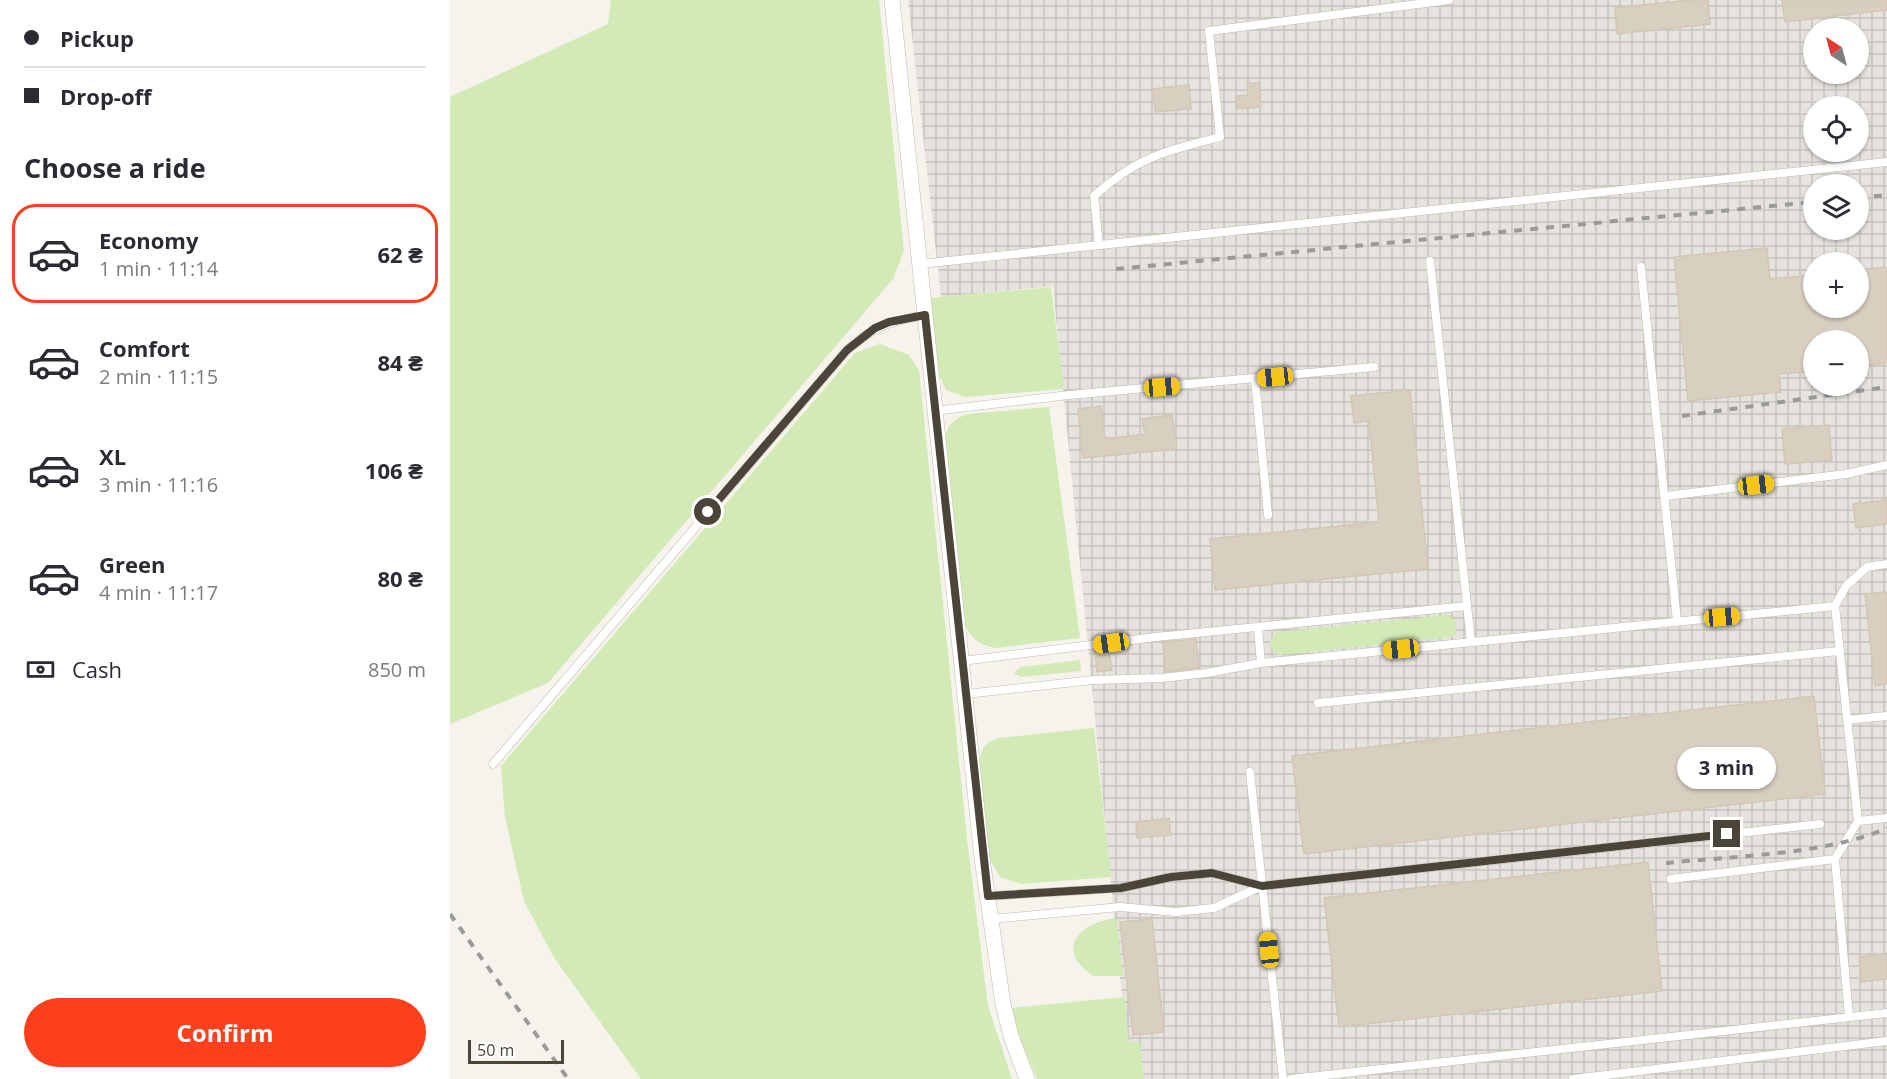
<!DOCTYPE html>
<meta charset="utf-8">
<style>
:root{--surface:#fff;--page:#f2f2f3;--text:#2b2b33;--muted:#7c7c81;--line:#e1e1e2;--accent:#fc3f1d}
body{margin:0;font-family:"Open Sans",sans-serif;background:var(--page);color:var(--text);height:100vh;display:flex;flex-direction:column;font-size:22px;white-space:nowrap}
*{box-sizing:border-box;margin:0}
p{font-size:20px;color:var(--muted)}
.icon{flex:none;width:33px;height:33px;fill:none;stroke:currentColor;stroke-width:2;stroke-linecap:round;stroke-linejoin:round}
.map{position:relative;flex:1;overflow:hidden}
.drawer{display:flex;flex-direction:column;background:var(--surface);width:450px}
.drawer>*{flex:none}
.hud{display:grid;align-content:center;height:132px;padding:0 24px;background:var(--surface)}
.needle{width:39px;rotate:324deg}
.controls{position:absolute;left:1353px;top:18px;display:grid;gap:12px}
.controls a{display:grid;place-items:center;width:66px;height:66px;border-radius:50%;background:var(--surface);box-shadow:0 2px 4px #0004;font-size:30px}
.scale{position:absolute;left:18px;bottom:15px;width:96px;box-sizing:border-box;padding-left:6px;border:3px solid #4b4439;border-top:0;font-size:16px;line-height:21px;white-space:nowrap;color:#4b4439;-webkit-text-stroke:4px #fff;paint-order:stroke}
.end{position:absolute;width:27px;height:27px;margin:-14px;border:8px solid #4b4439;background:#fff;box-shadow:0 0 0 3px #fff}
.from{border-radius:50%}
.bubble{position:absolute;height:42px;border-radius:21px;background:var(--surface);box-shadow:0 2px 4px #0004;font-size:20px;font-weight:700;line-height:42px;text-align:center}
.car{position:absolute;width:18px;height:36px;margin:-18px -9px;border-radius:8px;box-shadow:0 0 4px 2px #0007;background:linear-gradient(#f5c518 24%,#345 0 40%,#f5c518 0 76%,#345 0 86%,#f5c518 0)}
.hud b{display:flex;align-items:center;gap:21px;height:57px;font-size:22px}
.hud b+b{border-top:2px solid var(--line)}
.hud i{width:15px;height:15px;background:var(--text)}
ul{padding:0;list-style:none}
li{display:flex;align-items:center;gap:18px;height:99px;margin:0 12px 9px;padding:0 12px;border:3px solid transparent;border-radius:24px}
li div{flex:1}
li b{display:block;font-size:22px}
li em{font-style:normal;font-weight:700}
li.current{border-color:var(--accent)}
li>.icon{width:54px;height:54px;stroke-width:1.5}
h2{padding:0 24px;font-size:27px;line-height:72px}
.pay{display:flex;align-items:center;gap:15px;height:66px;padding:0 24px;font-size:22px}
.pay p{margin-inline-start:auto}
.action{display:flex;gap:12px;margin-top:auto;padding:12px 24px}
.action a{flex:1;height:69px;border-radius:36px;background:var(--accent);color:#fff;font-size:24px;font-weight:700;line-height:69px;text-align:center}
main{display:flex;flex:1;min-height:0}
.map>svg:first-child{display:block}
</style>
<main>
<section class="drawer">
<div class="hud">
<b><i class="from"></i>Pickup</b>
<b><i></i>Drop-off</b>
</div>
<h2>Choose a ride</h2>
<ul>
<li class="current"><svg class="icon" aria-label="car" viewBox="0 0 24 24"><path d="M5 17H2v-5l4-1 3-4h7l3 4 3 1v5h-3M9 17h6M6 11h13"/><circle cx="7" cy="17" r="2"/><circle cx="17" cy="17" r="2"/></svg><div><b>Economy</b><p>1 min · 11:14</p></div><em>62 ₴</em></li>
<li><svg class="icon" aria-label="car" viewBox="0 0 24 24"><path d="M5 17H2v-5l4-1 3-4h7l3 4 3 1v5h-3M9 17h6M6 11h13"/><circle cx="7" cy="17" r="2"/><circle cx="17" cy="17" r="2"/></svg><div><b>Comfort</b><p>2 min · 11:15</p></div><em>84 ₴</em></li>
<li><svg class="icon" aria-label="car" viewBox="0 0 24 24"><path d="M5 17H2v-5l4-1 3-4h7l3 4 3 1v5h-3M9 17h6M6 11h13"/><circle cx="7" cy="17" r="2"/><circle cx="17" cy="17" r="2"/></svg><div><b>XL</b><p>3 min · 11:16</p></div><em>106 ₴</em></li>
<li><svg class="icon" aria-label="car" viewBox="0 0 24 24"><path d="M5 17H2v-5l4-1 3-4h7l3 4 3 1v5h-3M9 17h6M6 11h13"/><circle cx="7" cy="17" r="2"/><circle cx="17" cy="17" r="2"/></svg><div><b>Green</b><p>4 min · 11:17</p></div><em>80 ₴</em></li>
</ul>
<div class="pay"><svg class="icon" aria-label="cash" viewBox="0 0 24 24"><path d="M3 7h18v10H3z"/><circle cx="12" cy="12" r="2"/></svg>Cash<p>850 m</p></div>
<div class="action"><a>Confirm</a></div>
</section>
<div class="map">
<svg width="1437" height="1079" viewBox="0 0 1437 1079">
<defs>
<pattern id="industrial-grid" width="8" height="8" patternUnits="userSpaceOnUse" patternTransform="scale(1.5)"><rect width="8" height="8" fill="#e6e2dd"/><path d="M0 4h8M4 0v8" fill="none" stroke="#c7c3be"/></pattern>
</defs>
<rect width="100%" height="100%" fill="#f6f3ec"/>
<path fill="url(#industrial-grid)" fill-rule="evenodd" d="M458 0H1437V1079H680L603 286 491 297ZM1364 28H1408V74H1364ZM1364 106H1408V152H1364ZM1364 184H1408V230H1364ZM1364 262H1408V308H1364ZM1364 340H1408V386H1364Z"/>
<g fill="#d2eab5">
<path d="M161 0H429L454 251 443 279 98 683 0 724V97L158 24Z"/>
<path d="M601 287 614 389 515 397 496 390 488 373 480 298Z"/>
<path d="M430 344 459 355 469 370 517 839 538 1006 562 1079H191L103 956 74 901 55 817 51 766 405 353Z"/>
<path d="M599 407 630 638 546 648C529 645 522 639 514 624L495 440C497 425 504 418 518 414Z"/>
<path d="M1000 615 1006 623V634L1002 637 828 655 820 647V641L826 632Z"/>
<path d="M630 660 631 671 571 677 565 674V671L571 667Z"/>
<path d="M644 728 661 877 571 884 550 877 539 858 528 764 533 748 539 742 548 738Z"/>
<path d="M666 918 673 976H643C604 949 629 923 666 918Z"/>
<path d="M674 997 679 1042H690L694 1079H587L568 1035 562 1008Z"/>
</g>
<g fill="#d8cfc1" stroke="#d3c7b4" stroke-width="1.5">
<path d="M1240 0H1258L1260 24 1167 34 1165 8Z"/>
<path d="M1332 0H1437V10L1335 22Z"/>
<path d="M797 83H809L811 107 787 109 786 96 798 95Z"/>
<path d="M739 85 741 109 705 112 703 89Z"/>
<path d="M1317 248 1320 279 1364 275V308H1408V270L1437 267V363L1408 366V340H1364V371L1329 374 1331 392 1238 401 1224 257Z"/>
<path d="M960 390 978 569 765 590 760 539 929 522 919 421 904 423 901 396Z"/>
<path d="M651 406 655 439 695 434 692 419 722 415 727 449 633 458 628 409Z"/>
<path d="M1379 425 1382 460 1335 464 1332 429Z"/>
<path d="M1437 500V524L1406 528 1403 504Z"/>
<path d="M1437 592V684L1425 686 1415 594Z"/>
<path d="M746 639 749 668 715 672 713 642Z"/>
<path d="M659 649 662 670 647 672 645 651Z"/>
<path d="M1364 696 1375 794 854 854 842 756Z"/>
<path d="M719 818 721 835 687 838 686 822Z"/>
<path d="M1198 862 1212 991 889 1027 874 898Z"/>
<path d="M702 919 714 1032 683 1035 670 922Z"/>
<path d="M1437 954V979L1411 982 1409 957Z"/>
</g>
<g fill="none" stroke-linecap="round" stroke-linejoin="round">
<g stroke="#c2bbae" stroke-width="9">
<g id="service">
<path d="M649 245 644 196C687 157 715 151 770 137L759 31 999 0"/>
<path d="M980 261 1021 642"/>
<path d="M470 264 1437 162"/>
<path d="M1191 267 1227 621"/>
<path d="M805 379 818 515"/>
<path d="M484 411 619 395 924 367"/>
<path d="M1216 496 1396 474 1437 465"/>
<path d="M808 628 811 663"/>
<path d="M512 661 706 637 1017 606"/>
<path d="M516 694 643 680 712 678 757 673 811 663 1385 606"/>
<path d="M868 703 1389 651"/>
<path d="M1397 720 1437 716"/>
<path d="M43 764 397 350C424 326 440 321 475 315"/>
<path d="M800 772 833 1079"/>
<path d="M1408 821 1437 818"/>
<path d="M1221 879 1385 859"/>
<path d="M538 896 671 888 721 877 762 873 812 886"/>
<path d="M541 919 670 907 726 912 764 908 812 886 1370 824"/>
<path d="M1399 1017 1385 859 1408 821 1385 606 1396 586 1417 567 1437 564"/>
<path d="M841 1079 1437 1013"/>
<path d="M1123 1079 1437 1041"/>
</g>
</g>
<g stroke="#c2bbae" stroke-width="16">
<path id="minor" d="M442 0 532 858 553 1004 561 1036 577 1079"/>
</g>
<use href="#service" stroke="#fff" stroke-width="8"/>
<use href="#minor" stroke="#fff" stroke-width="15"/>
<g stroke="#9a9a9a" stroke-width="4" stroke-dasharray="8 8" stroke-linecap="butt">
<path d="M1408 198 1437 195"/>
<path d="M666 269 1364 202"/>
<path d="M1232 416 1437 387"/>
<path d="M1216 863C1283 856 1376 855 1437 828"/>
<path d="M0 914 118 1079"/>
</g>
</g>
<g fill="none" stroke-linecap="round" stroke-linejoin="round">
<path stroke="#4b4439" stroke-width="8" d="M258 512 397 350 425 328 439 322 475 315 538 896 671 888 721 877 762 873 812 886 1277 834"/>
</g>
</svg>
<div class="controls">
<a><svg class="needle" viewBox="-14 -14 28 28"><path d="M0-13l5 13h-10z" fill="#e53935"/><path d="M0 13l5-13h-10z" fill="#7c7c81"/></svg></a>
<a><svg class="icon" aria-label="locate" viewBox="0 0 24 24"><circle cx="12" cy="12" r="6"/><path d="M12 2v4M12 18v4M2 12h4M18 12h4"/></svg></a>
<a><svg class="icon" aria-label="layers" viewBox="0 0 24 24"><path d="M12 4l9 5-9 5-9-5zM3 14l9 5 9-5"/></svg></a>
<a>+</a>
<a>−</a>
</div>
<div class="scale">50 m</div>
<i class="end from" style="left:258px;top:512px"></i>
<i class="end" style="left:1277px;top:834px"></i>
<div class="bubble" style="left:1227px;top:747px;width:99px">3 min</div>
<i class="car" style="left:825px;top:377px;rotate:264deg"></i>
<i class="car" style="left:712px;top:387px;rotate:85deg"></i>
<i class="car" style="left:1306px;top:485px;rotate:83deg"></i>
<i class="car" style="left:1272px;top:617px;rotate:85deg"></i>
<i class="car" style="left:661px;top:643px;rotate:262deg"></i>
<i class="car" style="left:951px;top:649px;rotate:264deg"></i>
<i class="car" style="left:819px;top:950px;rotate:354deg"></i>
</div>
</main>
